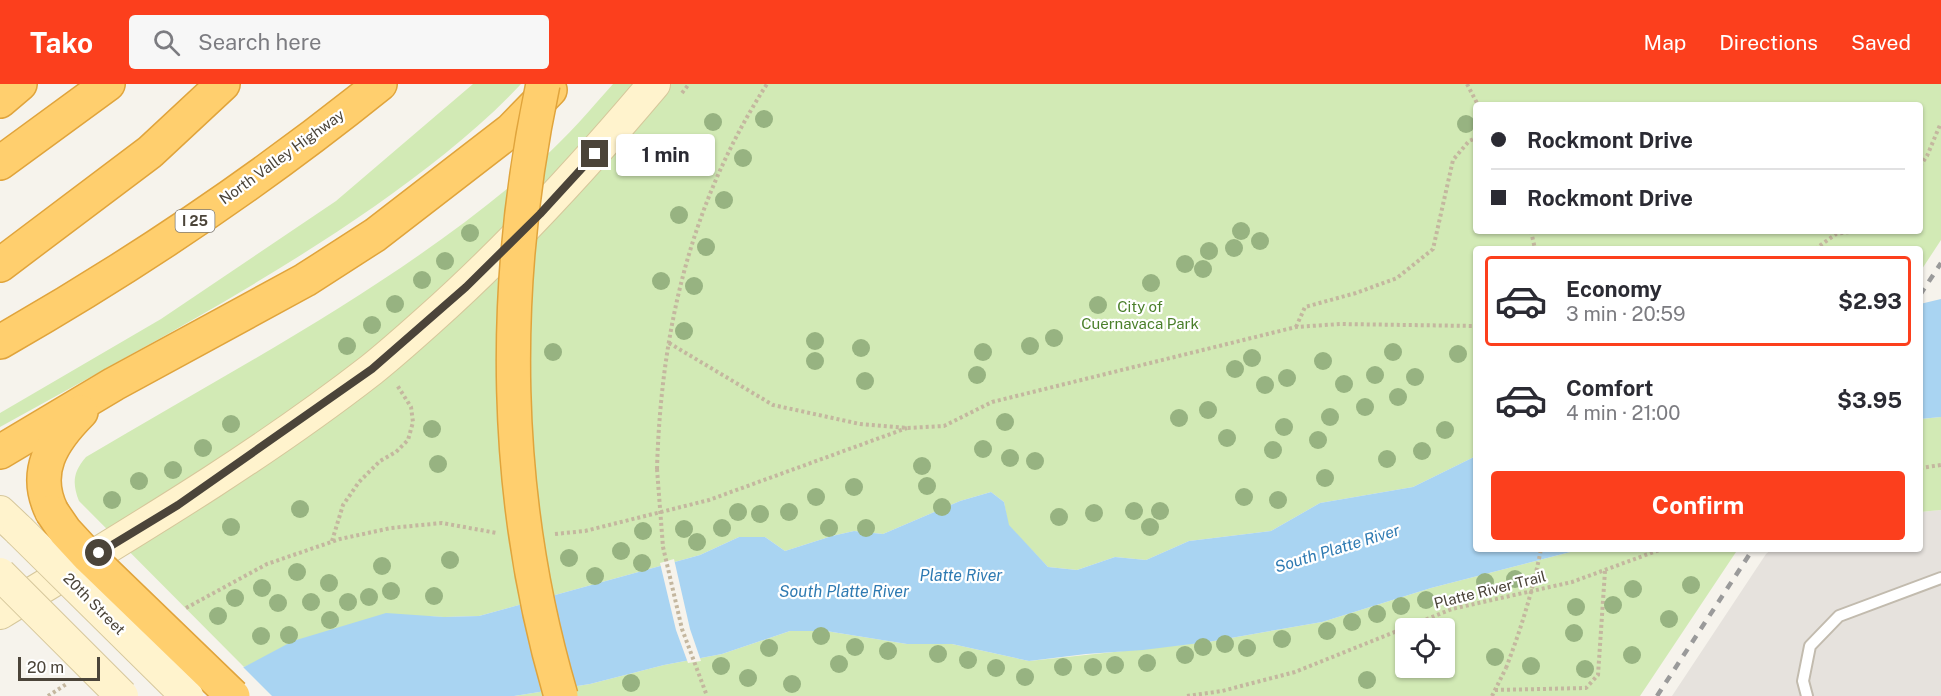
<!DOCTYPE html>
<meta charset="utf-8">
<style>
:root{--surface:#fff;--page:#f7f7f7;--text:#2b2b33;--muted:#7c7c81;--line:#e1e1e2;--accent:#fc3f1d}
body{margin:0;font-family:"Public Sans",sans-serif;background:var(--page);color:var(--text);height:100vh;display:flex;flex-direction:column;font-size:22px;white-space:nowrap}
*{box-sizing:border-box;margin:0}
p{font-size:20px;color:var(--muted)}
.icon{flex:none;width:33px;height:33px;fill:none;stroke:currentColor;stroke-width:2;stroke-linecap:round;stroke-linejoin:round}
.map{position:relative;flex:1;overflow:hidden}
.drawer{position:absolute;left:1473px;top:162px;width:450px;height:306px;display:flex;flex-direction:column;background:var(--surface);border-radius:6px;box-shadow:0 2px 4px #0004}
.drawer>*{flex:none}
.guide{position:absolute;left:1473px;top:18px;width:450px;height:132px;border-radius:6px;box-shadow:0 2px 4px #0004;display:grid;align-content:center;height:132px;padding:0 18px;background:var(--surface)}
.buttons{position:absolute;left:1395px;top:534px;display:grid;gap:12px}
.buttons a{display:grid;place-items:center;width:60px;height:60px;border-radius:6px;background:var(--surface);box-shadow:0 2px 4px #0004;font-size:30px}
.scale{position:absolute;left:18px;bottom:15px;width:82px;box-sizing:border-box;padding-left:6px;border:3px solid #4b4439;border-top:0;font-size:16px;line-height:21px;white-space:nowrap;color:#4b4439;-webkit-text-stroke:4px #fff;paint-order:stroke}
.end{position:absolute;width:27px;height:27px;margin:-14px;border:8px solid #4b4439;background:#fff;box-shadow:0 0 0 3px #fff}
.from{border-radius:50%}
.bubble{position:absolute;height:42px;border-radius:6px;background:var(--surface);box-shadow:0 2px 4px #0004;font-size:20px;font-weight:700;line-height:42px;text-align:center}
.guide b{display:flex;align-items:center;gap:21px;height:57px;font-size:22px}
.guide b+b{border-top:2px solid var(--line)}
.guide i{width:15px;height:15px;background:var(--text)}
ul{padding:10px 0 0;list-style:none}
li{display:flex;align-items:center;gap:18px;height:90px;margin:0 12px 9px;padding:0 6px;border:3px solid transparent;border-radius:6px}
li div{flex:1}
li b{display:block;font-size:22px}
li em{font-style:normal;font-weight:700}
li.selected{border-color:var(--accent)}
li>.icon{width:54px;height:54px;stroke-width:1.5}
.primary-button{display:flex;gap:12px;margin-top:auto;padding:12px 18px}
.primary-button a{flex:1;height:69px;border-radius:6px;background:var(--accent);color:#fff;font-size:24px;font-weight:700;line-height:69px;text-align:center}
header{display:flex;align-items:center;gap:36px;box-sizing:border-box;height:84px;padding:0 30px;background:var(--accent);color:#fff}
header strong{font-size:28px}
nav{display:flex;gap:33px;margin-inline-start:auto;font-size:21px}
.search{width:420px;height:54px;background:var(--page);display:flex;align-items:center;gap:15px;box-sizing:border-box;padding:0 21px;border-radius:6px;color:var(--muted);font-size:22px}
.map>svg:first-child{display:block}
</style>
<header>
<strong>Tako</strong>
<div class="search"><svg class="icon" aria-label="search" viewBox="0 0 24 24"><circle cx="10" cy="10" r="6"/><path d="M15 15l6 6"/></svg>Search here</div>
<nav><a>Map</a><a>Directions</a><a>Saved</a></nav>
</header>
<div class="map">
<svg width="1941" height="612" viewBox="0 0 1941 612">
<rect width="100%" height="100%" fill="#f6f3ec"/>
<path fill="#e6e2dd" d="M1941 426V612H1672L1766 470 1772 465H1920V428Z"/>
<g fill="#d2eab5" fill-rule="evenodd">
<path d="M473 0H521C478 46 427 85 375 122 256 205 127 272 0 343V329L161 235 336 117Z"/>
<path d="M613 0H1941V156L1920 188V165H1476V372L1413 403 1320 419 1271 447 1189 457 1146 476 1115 473 1077 486 1048 483 1008 441 1004 418 991 408 960 417 883 450 854 447 832 452 785 467 765 453H739L700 471 479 532 444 533 426 532 263 575 244 583 79 417C72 399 73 388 86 373 241 281 406 196 541 76 567 53 590 26 613 0ZM1476 21H1920V147H1476Z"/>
<path d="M1941 333V426L1920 428V335Z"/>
<path d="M1582 465H1738L1640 612H514L590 600 664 581 722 570 790 547H826L907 560H952L1029 577 1208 558 1322 538 1431 504ZM1406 544H1444V584H1406Z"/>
</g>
<g fill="#a9d4f2">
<path d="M1941 215V333L1920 335V220Z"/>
<path d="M1476 372V465H1582L1431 504 1322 538 1208 558 1143 566 1086 570 1029 577 952 560H907L826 547H790L722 570 664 581 590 600 514 612H199L244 583 293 557 386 529 444 533 479 532 700 471 739 453H765L785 467 832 452 854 447 883 450 960 417 991 408 1004 418 1009 441 1048 483 1077 486 1115 473 1146 476 1189 457 1271 447 1320 419 1413 403Z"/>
</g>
<g fill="#f6f3ec">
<path d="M674 475 690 545 701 577 688 579 676 546 660 479Z"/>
<path d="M241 581 272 612H196L197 609Z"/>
</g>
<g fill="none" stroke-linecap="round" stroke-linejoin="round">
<g stroke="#c2bbae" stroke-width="14">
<path id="lane" d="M1807 612 1803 597 1810 562 1839 532 1941 494"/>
</g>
<g stroke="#d6c79b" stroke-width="34">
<g id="secondary">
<path d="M0 428 19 446"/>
<path d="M0 529C126 452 254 377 371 286 391 270 410 253 429 236 511 163 584 83 654 0"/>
</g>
</g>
<g stroke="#e0a43c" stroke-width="36">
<g id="highway">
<path d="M0 17 20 0"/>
<path d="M0 79 108 0"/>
<path d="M0 181 150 68 223 0"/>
<path d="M0 258C133 182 261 96 380 0"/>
<path d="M0 368 114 300 305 196 375 151 511 46 550 6"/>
<path d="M52 428C32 388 52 357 81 328"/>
</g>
</g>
<g stroke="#c4b79f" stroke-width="4" stroke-dasharray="3 3" stroke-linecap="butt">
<path d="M1467 0 1478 21"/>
<path d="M682 9 689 0"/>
<path d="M1920 82 1927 72 1940 41"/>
<path d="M1531 147 1535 165"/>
<path d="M1815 165 1836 150 1855 147"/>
<path d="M1296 243 1305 223 1356 209 1397 194 1433 165 1453 76 1469 57 1476 54"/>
<path d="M669 259 773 321 860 340 907 344 944 342 992 318 1296 243 1340 240 1476 242"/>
<path d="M1920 384 1941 381"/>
<path d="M657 385C661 245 691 118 767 0"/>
<path d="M555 450 585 447 709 416 907 344"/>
<path d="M332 457 343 421 359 398 380 377 396 368 408 356 413 338 411 323 397 301"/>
<path d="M186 524 267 480 340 455 391 444 442 439 497 449"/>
<path d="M1495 606 1586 604 1598 591 1605 487"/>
<path d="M48 612 68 599"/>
<path d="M1187 612 1222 607 1295 588 1452 525 1572 498 1662 465"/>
<path d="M1492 612 1506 584"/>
</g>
<use href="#lane" stroke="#fff" stroke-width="10"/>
<use href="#secondary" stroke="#fff3cd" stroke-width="32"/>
<use href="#highway" stroke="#ffcf6e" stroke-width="33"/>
<g stroke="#9a9a9a" stroke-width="4.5" stroke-dasharray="8 8" stroke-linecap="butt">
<path d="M1920 211 1941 179"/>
<path d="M1657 612 1753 465"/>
</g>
<g stroke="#d6c79b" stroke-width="34" stroke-linecap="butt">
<g id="secondary-bridge">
<path d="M19 446 187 612"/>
<path d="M0 490 122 612"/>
</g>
</g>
<g stroke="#e0a43c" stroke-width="36" stroke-linecap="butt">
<g id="highway-bridge">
<path d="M543 0C500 203 502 412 561 612"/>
<path d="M52 428 65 447 89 473 233 612"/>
</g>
</g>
<g stroke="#c4b79f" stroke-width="4" stroke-dasharray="3 3" stroke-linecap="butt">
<path d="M657 385 663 463 682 545 707 612"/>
<path d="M1506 584C1521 545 1533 506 1541 465"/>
</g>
<use href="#secondary-bridge" stroke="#fff3cd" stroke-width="32"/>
<use href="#highway-bridge" stroke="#ffcf6e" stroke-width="33"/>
</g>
<g fill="#97b381">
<circle cx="764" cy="35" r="9"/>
<circle cx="713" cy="38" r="9"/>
<circle cx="1466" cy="40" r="9"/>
<circle cx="743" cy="74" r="9"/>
<circle cx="697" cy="81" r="9"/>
<circle cx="724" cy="116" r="9"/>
<circle cx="679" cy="131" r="9"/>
<circle cx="1241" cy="147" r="9"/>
<circle cx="470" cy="149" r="9"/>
<circle cx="1260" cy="157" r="9"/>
<circle cx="706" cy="163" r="9"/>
<circle cx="1234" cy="164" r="9"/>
<circle cx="1209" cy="167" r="9"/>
<circle cx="445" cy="177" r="9"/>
<circle cx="1185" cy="180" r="9"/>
<circle cx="1203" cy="185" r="9"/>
<circle cx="422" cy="196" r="9"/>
<circle cx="661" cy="197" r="9"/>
<circle cx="1151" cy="199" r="9"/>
<circle cx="694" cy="202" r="9"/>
<circle cx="395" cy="220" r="9"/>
<circle cx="1098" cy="221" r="9"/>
<circle cx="372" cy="241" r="9"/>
<circle cx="684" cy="247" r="9"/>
<circle cx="1054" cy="254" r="9"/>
<circle cx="815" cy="257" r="9"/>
<circle cx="347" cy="262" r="9"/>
<circle cx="1030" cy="262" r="9"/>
<circle cx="861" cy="264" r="9"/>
<circle cx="553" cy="268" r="9"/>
<circle cx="983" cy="268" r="9"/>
<circle cx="1393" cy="268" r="9"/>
<circle cx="1458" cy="270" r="9"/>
<circle cx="1252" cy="274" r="9"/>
<circle cx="815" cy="277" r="9"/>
<circle cx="1323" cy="277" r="9"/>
<circle cx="1235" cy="285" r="9"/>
<circle cx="977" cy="291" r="9"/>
<circle cx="1375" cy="291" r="9"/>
<circle cx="1415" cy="293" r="9"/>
<circle cx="1287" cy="294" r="9"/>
<circle cx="865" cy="297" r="9"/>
<circle cx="1344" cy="300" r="9"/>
<circle cx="1265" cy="301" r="9"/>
<circle cx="1398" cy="313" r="9"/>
<circle cx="1365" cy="323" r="9"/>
<circle cx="1208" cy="326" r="9"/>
<circle cx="1330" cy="333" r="9"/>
<circle cx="1179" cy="334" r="9"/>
<circle cx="1005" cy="338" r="9"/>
<circle cx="231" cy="340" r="9"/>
<circle cx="1284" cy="343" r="9"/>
<circle cx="432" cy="345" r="9"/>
<circle cx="1445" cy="346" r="9"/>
<circle cx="1227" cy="354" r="9"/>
<circle cx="1318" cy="356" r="9"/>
<circle cx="203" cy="364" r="9"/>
<circle cx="983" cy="365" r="9"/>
<circle cx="1273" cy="366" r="9"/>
<circle cx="1422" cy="367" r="9"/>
<circle cx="1010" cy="374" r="9"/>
<circle cx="1387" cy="375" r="9"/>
<circle cx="1035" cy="377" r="9"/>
<circle cx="438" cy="380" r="9"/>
<circle cx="922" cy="382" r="9"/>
<circle cx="173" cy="386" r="9"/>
<circle cx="1325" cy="394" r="9"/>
<circle cx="139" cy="397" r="9"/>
<circle cx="927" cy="402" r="9"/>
<circle cx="854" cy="403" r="9"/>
<circle cx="816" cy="413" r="9"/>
<circle cx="1244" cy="413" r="9"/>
<circle cx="112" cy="416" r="9"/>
<circle cx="1278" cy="416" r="9"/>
<circle cx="942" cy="423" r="9"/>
<circle cx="300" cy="425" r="9"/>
<circle cx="1134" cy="427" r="9"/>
<circle cx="1160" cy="427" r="9"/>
<circle cx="738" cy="428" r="9"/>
<circle cx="789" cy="428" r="9"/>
<circle cx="1094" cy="429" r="9"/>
<circle cx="760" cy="430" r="9"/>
<circle cx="1059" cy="433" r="9"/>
<circle cx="231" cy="443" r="9"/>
<circle cx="1150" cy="443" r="9"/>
<circle cx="722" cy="444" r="9"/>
<circle cx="829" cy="444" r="9"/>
<circle cx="866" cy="444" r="9"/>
<circle cx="684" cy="445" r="9"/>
<circle cx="643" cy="447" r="9"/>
<circle cx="697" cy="458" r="9"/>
<circle cx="621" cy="467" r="9"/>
<circle cx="569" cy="474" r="9"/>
<circle cx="450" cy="476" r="9"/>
<circle cx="642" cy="479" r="9"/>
<circle cx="382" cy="482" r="9"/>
<circle cx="297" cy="488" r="9"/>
<circle cx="595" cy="492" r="9"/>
<circle cx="1515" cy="495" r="9"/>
<circle cx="1485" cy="498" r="9"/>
<circle cx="329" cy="499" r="9"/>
<circle cx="1691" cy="501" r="9"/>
<circle cx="262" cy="504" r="9"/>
<circle cx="1633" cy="505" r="9"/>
<circle cx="391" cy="507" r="9"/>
<circle cx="434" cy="512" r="9"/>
<circle cx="369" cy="513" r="9"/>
<circle cx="235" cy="514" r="9"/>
<circle cx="1426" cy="516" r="9"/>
<circle cx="311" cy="518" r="9"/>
<circle cx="348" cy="518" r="9"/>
<circle cx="278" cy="519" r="9"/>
<circle cx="1613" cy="521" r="9"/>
<circle cx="1401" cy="522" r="9"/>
<circle cx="1576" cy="523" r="9"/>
<circle cx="1377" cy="530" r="9"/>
<circle cx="218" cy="532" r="9"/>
<circle cx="1669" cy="535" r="9"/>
<circle cx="330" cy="536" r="9"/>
<circle cx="1352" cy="538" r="9"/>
<circle cx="1327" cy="547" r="9"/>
<circle cx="1574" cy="549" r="9"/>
<circle cx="289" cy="551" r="9"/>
<circle cx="261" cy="552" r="9"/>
<circle cx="821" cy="552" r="9"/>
<circle cx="1282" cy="555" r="9"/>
<circle cx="1225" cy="560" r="9"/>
<circle cx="855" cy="563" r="9"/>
<circle cx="1203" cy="563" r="9"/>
<circle cx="769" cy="564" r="9"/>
<circle cx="1247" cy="564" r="9"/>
<circle cx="888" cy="567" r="9"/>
<circle cx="938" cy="570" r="9"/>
<circle cx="1185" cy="571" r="9"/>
<circle cx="1632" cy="571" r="9"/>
<circle cx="1495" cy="573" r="9"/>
<circle cx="968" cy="576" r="9"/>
<circle cx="1147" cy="579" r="9"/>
<circle cx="839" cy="580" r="9"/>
<circle cx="1115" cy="581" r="9"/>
<circle cx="721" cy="582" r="9"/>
<circle cx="1531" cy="582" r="9"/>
<circle cx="1063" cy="583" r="9"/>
<circle cx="1093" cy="583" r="9"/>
<circle cx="996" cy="584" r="9"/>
<circle cx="1585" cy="585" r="9"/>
<circle cx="1025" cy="593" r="9"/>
<circle cx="748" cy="594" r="9"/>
<circle cx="1367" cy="596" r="9"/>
<circle cx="631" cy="599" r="9"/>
<circle cx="792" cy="600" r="9"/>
</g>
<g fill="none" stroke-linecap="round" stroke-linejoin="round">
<path stroke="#4b4439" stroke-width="8" d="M99 469 178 421 372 285 466 203 540 130 595 70"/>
</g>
<g text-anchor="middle" stroke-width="4.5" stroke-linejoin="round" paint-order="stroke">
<rect fill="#fff" stroke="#817c74" stroke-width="1.5" x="175.5" y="126" width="39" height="22" rx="4.5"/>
<g font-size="14" font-weight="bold" fill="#4b4439">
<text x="195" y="142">I 25</text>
</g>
<g font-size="15" fill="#4b4439" stroke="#fff">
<text transform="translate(282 73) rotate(-36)" y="5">North Valley Highway</text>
<text transform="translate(1490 506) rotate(-14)" y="5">Platte River Trail</text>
<text transform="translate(94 520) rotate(45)" y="5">20th Street</text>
</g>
<g font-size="15" fill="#4a7f2a" stroke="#fff">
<text x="1140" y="228">City of<tspan x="1140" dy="17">Cuernavaca Park</tspan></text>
</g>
<g font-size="16" font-style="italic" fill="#2e7ab2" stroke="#fff">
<text transform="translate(1337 464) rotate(-17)" y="6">South Platte River</text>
<text x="961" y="497">Platte River</text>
<text x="844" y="513">South Platte River</text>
</g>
</g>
</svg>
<div class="buttons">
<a><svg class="icon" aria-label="locate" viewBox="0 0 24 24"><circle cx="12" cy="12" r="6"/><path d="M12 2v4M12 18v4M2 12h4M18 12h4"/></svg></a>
</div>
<div class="scale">20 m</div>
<i class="end from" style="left:99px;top:469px"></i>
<i class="end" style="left:595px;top:70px"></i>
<div class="bubble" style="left:616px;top:50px;width:99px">1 min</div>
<div class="guide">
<b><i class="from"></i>Rockmont Drive</b>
<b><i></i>Rockmont Drive</b>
</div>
<section class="drawer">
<ul>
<li class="selected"><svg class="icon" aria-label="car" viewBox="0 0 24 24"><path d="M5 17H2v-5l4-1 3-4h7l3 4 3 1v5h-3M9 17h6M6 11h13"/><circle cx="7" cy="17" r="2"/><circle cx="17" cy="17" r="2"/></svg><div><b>Economy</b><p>3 min · 20:59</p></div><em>$2.93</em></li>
<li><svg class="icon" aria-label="car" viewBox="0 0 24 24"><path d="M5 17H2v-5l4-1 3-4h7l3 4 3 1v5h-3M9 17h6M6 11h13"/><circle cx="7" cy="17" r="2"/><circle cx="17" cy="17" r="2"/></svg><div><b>Comfort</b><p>4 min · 21:00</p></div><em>$3.95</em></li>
</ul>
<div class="primary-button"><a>Confirm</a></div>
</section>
</div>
